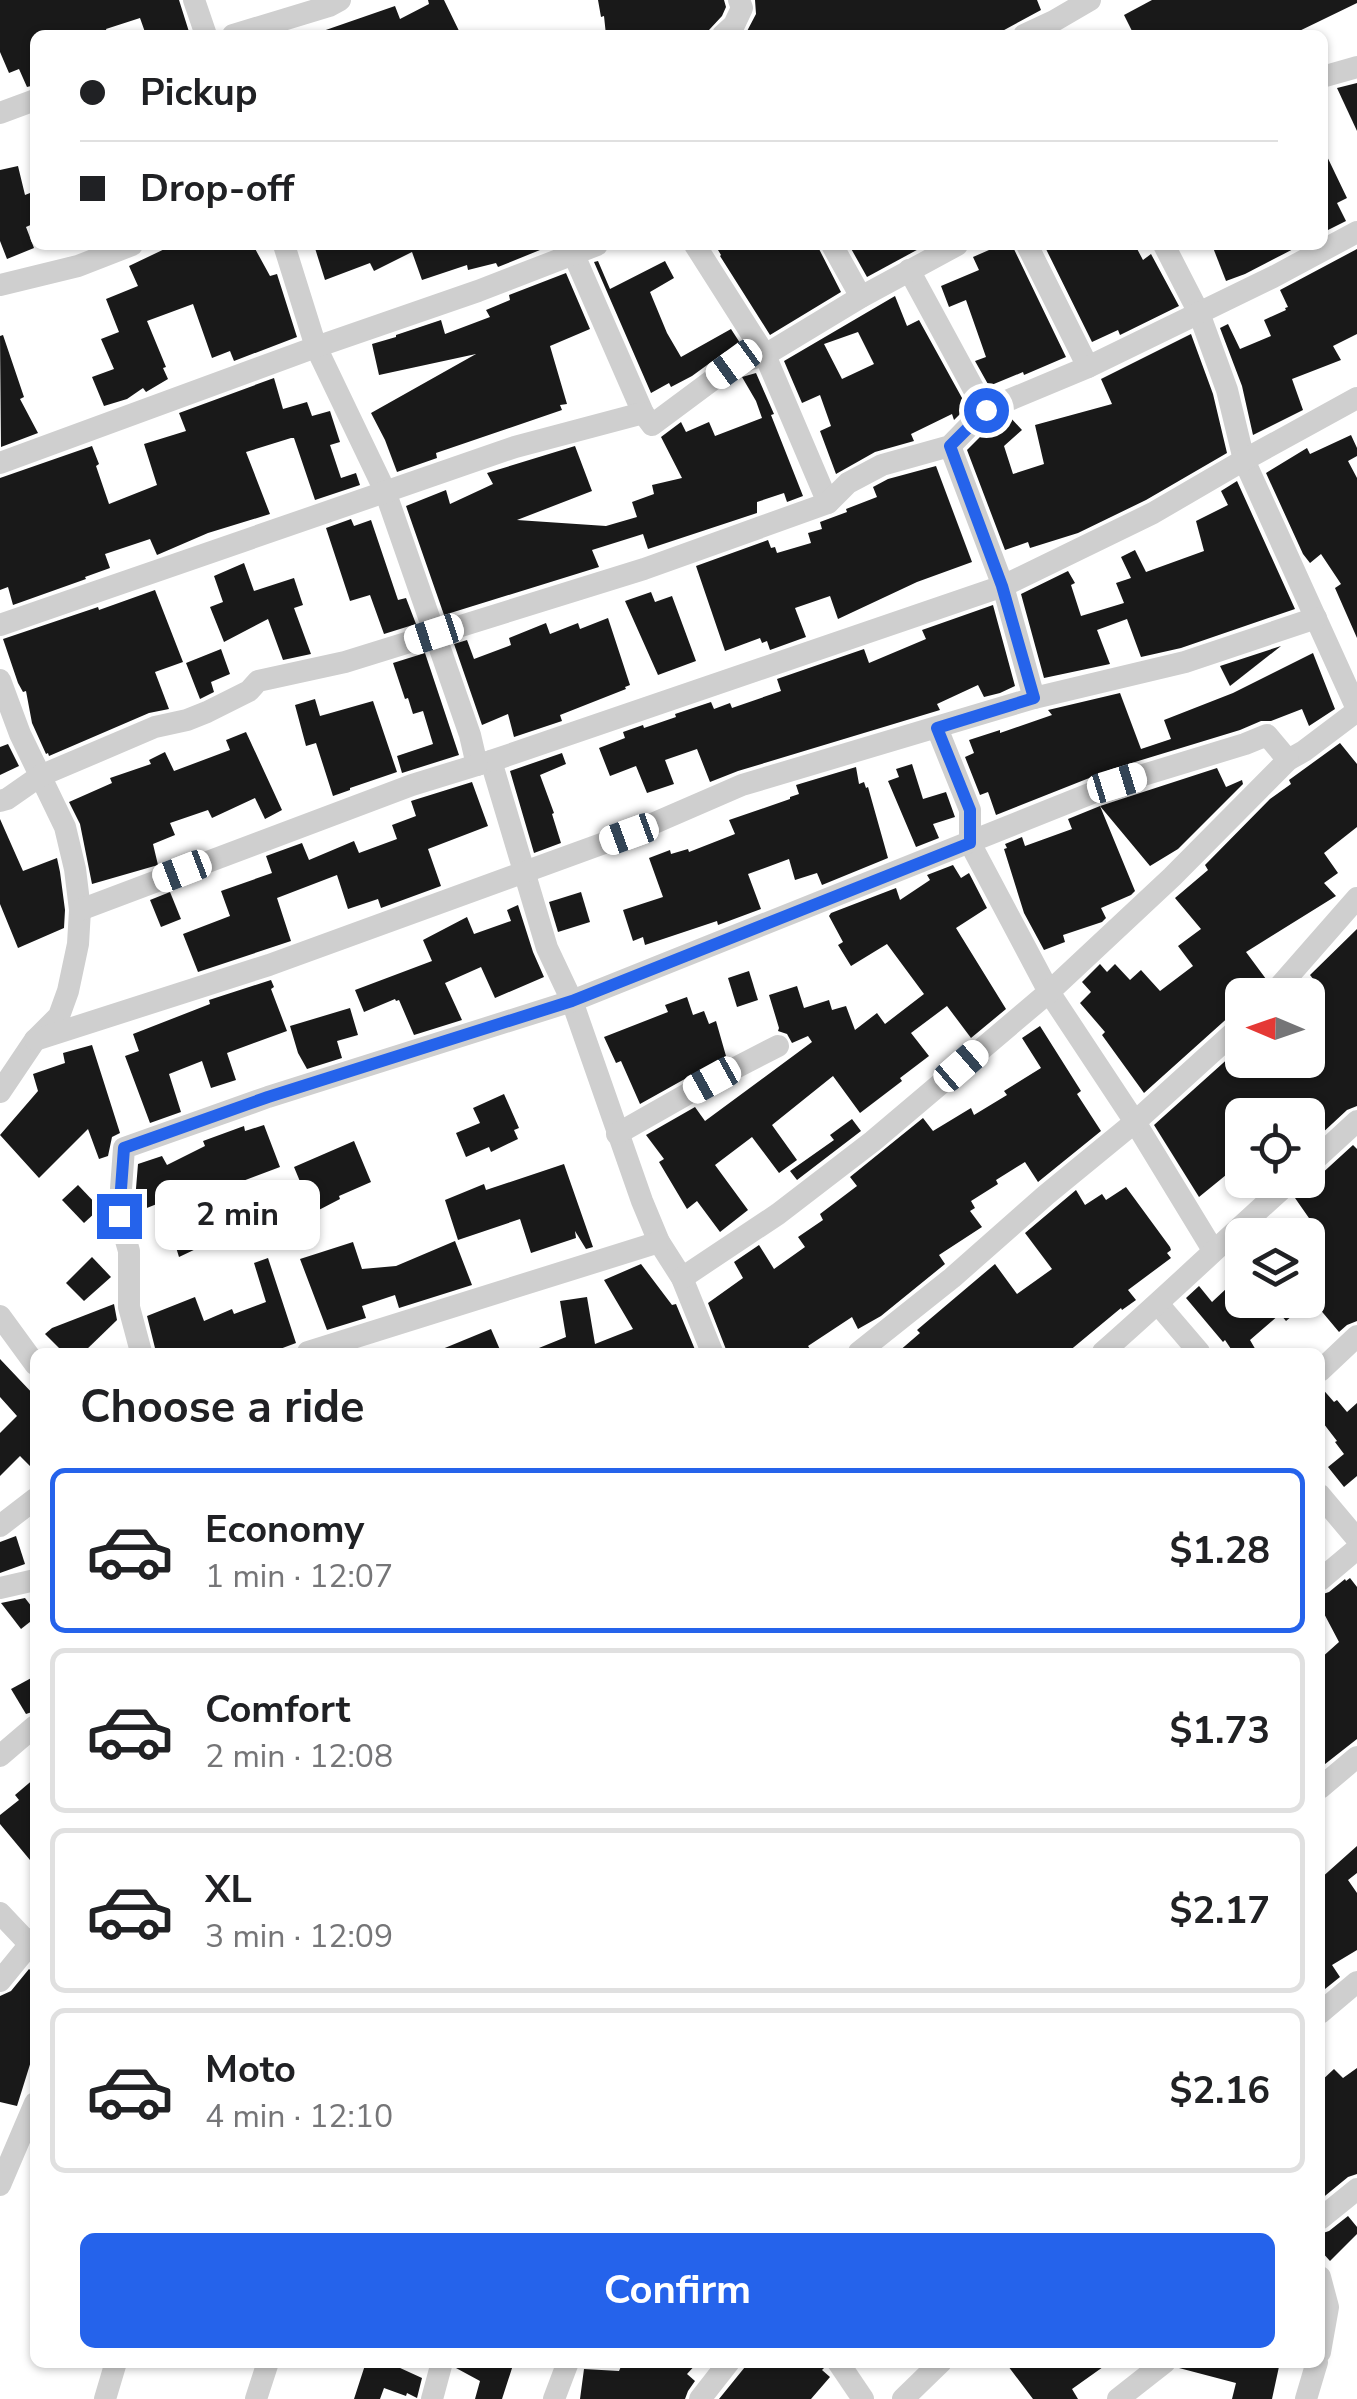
<!DOCTYPE html>
<meta charset="utf-8">
<style>
:root{--surface:#fff;--page:#f6f6f6;--text:#202124;--muted:#757577;--line:#e0e0e0;--accent:#2563eb}
body{margin:0;font-family:"Nunito Sans",sans-serif;background:var(--page);color:var(--text);height:100vh;display:flex;flex-direction:column;font-size:38px;white-space:nowrap}
*{box-sizing:border-box;margin:0}
p{font-size:32px;color:var(--muted)}
.icon{flex:none;width:55px;height:55px;fill:none;stroke:currentColor;stroke-width:2;stroke-linecap:round;stroke-linejoin:round}
.map{position:relative;flex:1;overflow:hidden}
.drawer{position:absolute;left:30px;top:1348px;width:1295px;height:1020px;display:flex;flex-direction:column;background:var(--surface);border-radius:15px;box-shadow:0 2px 8px #0004}
.drawer>*{flex:none}
.top-card{position:absolute;left:30px;top:30px;width:1298px;height:220px;border-radius:15px;box-shadow:0 2px 8px #0004;display:grid;align-content:center;height:220px;padding:0 50px;background:var(--surface)}
.needle{width:65px;rotate:272deg}
.buttons{position:absolute;left:1225px;top:978px;display:grid;gap:20px}
.buttons a{display:grid;place-items:center;width:100px;height:100px;border-radius:15px;background:var(--surface);box-shadow:0 2px 8px #0004;font-size:50px}
.end{position:absolute;width:45px;height:45px;margin:-22px;border:12px solid #2563eb;background:#fff;box-shadow:0 0 0 5px #fff}
.from{border-radius:50%}
.bubble{position:absolute;height:70px;border-radius:15px;background:var(--surface);box-shadow:0 2px 8px #0004;font-size:32px;font-weight:700;line-height:70px;text-align:center}
.car{position:absolute;width:30px;height:60px;margin:-30px -15px;border-radius:12px;box-shadow:0 0 8px 2px #0007;background:linear-gradient(#fff 24%,#345 0 40%,#fff 0 76%,#345 0 86%,#fff 0)}
.top-card b{display:flex;align-items:center;gap:35px;height:95px;font-size:38px}
.top-card b+b{border-top:2px solid var(--line)}
.top-card i{width:25px;height:25px;background:var(--text)}
ul{padding:0;list-style:none}
li{display:flex;align-items:center;gap:30px;height:165px;margin:0 20px 15px;padding:0 30px;border:5px solid var(--line);border-radius:15px}
li div{flex:1}
li b{display:block;font-size:38px}
li em{font-style:normal;font-weight:700}
li.on{border-color:var(--accent)}
li>.icon{width:90px;height:90px;stroke-width:1.5}
h2{padding:0 50px;font-size:45px;line-height:120px}
.primary-button{display:flex;gap:20px;margin-top:auto;padding:20px 50px}
.primary-button a{flex:1;height:115px;border-radius:15px;background:var(--accent);color:#fff;font-size:40px;font-weight:700;line-height:115px;text-align:center}
.map>svg:first-child{display:block}
</style>
<div class="map">
<svg width="1357" height="2399" viewBox="0 0 1357 2399">
<rect width="100%" height="100%" fill="#fff"/>
<g fill="#191919" fill-rule="evenodd">
<path d="M0 0H179L190 35H146L140 18 106 29 108 35H35V85L27 87 19 69 9 73 0 52Z"/>
<path d="M428 0H444L461 35H320V32L395 6 400 19 429 4Z"/>
<path d="M598 0H724L726 7 722 16 709 30 690 35H606L604 16 601 17Z"/>
<path d="M755 0H1037L1041 10 995 35H745L756 14Z"/>
<path d="M1152 0H1357V3L1291 35H1134L1124 15Z"/>
<path d="M1357 83V131L1337 88Z"/>
<path d="M1322 146 1347 198 1337 203 1346 221 1322 233V223L1327 220 1322 210Z"/>
<path d="M18 166 25 195 35 191V223L26 227 34 248 7 259 0 241V170Z"/>
<path d="M173 245H253L270 276 277 274 297 337 234 361 230 351 212 358 193 304 147 321 166 367 163 368 168 379 146 392 143 388 127 399 104 406 92 377 114 369 101 339 119 332 106 299 138 286 129 266Z"/>
<path d="M314 245H540V250L498 267 496 263 468 270 467 265 422 280 412 252 374 271 370 263 325 280Z"/>
<path d="M715 245H817L841 292 770 335 720 256 721 255Z"/>
<path d="M849 245H926L867 277Z"/>
<path d="M988 245H1012L1066 357 1024 375 1023 372 989 386 975 361 986 357 966 300 949 307 941 286 979 270 973 257 989 250Z"/>
<path d="M1044 245H1135L1143 260 1151 254 1179 306 1120 335 1118 330 1092 342Z"/>
<path d="M1212 245H1301L1245 274 1226 281Z"/>
<path d="M1357 249V334L1333 346 1341 360 1292 379 1303 410 1253 435 1242 386 1220 328 1228 324 1240 349 1271 336 1264 320 1286 310 1285 308 1288 307 1280 290Z"/>
<path d="M598 261 610 289 665 261 674 278 650 292 667 333 681 357 731 329 742 346 725 352 692 376 671 387 669 383 651 393 594 262Z"/>
<path d="M566 273 590 329 550 346 567 404 560 405 562 410 436 453 437 458 397 472 385 440 371 413 476 354 379 375 372 344 396 337V335L441 320 445 334 490 317 486 310 510 300 509 295Z"/>
<path d="M895 296 907 326 919 320 967 407 954 420 952 414 911 434 914 441 875 452 836 474 820 431 831 426 820 395 802 403 784 361ZM858 332 874 364 842 379 824 344Z"/>
<path d="M1191 334 1213 394 1227 453 1146 500 1078 533 1030 548 1028 542 1005 550 967 450 994 423 1009 416 1022 430 1004 446 1013 474 1044 464 1035 425 1112 404 1101 379Z"/>
<path d="M3 335 24 397 20 399 38 433 1 447 0 336Z"/>
<path d="M756 373 774 414 771 415 803 496 787 502 784 493 757 502V513L648 549 643 534 592 550 599 567 444 615 406 506 446 490 450 504 493 484 487 473 575 446 592 491 517 520 606 526 637 517 632 502 654 494 652 485 682 478 661 437 681 422 686 432 709 422 715 436 762 418 756 401 742 377Z"/>
<path d="M274 378 283 409 307 402 312 416 330 411 340 442 330 445 341 478 356 473 360 485 315 500 294 438H291L246 452 270 514 208 533 157 555 150 539 105 554 110 568 85 577 86 579 13 605 8 587 0 590V478L92 446 99 464 96 466 109 504 157 485 144 444 186 431 179 413Z"/>
<path d="M1351 435 1357 448V456L1348 461 1357 478V638L1335 588 1341 584 1321 554 1310 563 1303 554 1266 473 1307 448 1310 454Z"/>
<path d="M936 466 972 562 917 582 838 619 830 596 795 608 806 637 770 650 767 641 762 643 760 638 725 651 696 566 768 540 771 548 775 547 777 553 811 543 808 533 822 529 820 522 847 512 846 509 877 497 873 487 888 479Z"/>
<path d="M1237 481 1295 609 1181 648 1141 657 1127 619 1097 630 1110 664 1044 678 1021 594 1068 571 1075 583 1071 585 1081 616 1124 603 1116 583 1131 578 1121 557 1135 550 1146 572 1204 551 1196 521 1228 505 1221 491Z"/>
<path d="M351 519 354 526 371 520 398 600 406 598 416 624 384 634 370 595 350 601 326 528Z"/>
<path d="M244 563 254 591 294 578 303 605 294 608 311 654 283 660 268 619 224 642 210 607 223 602 214 576Z"/>
<path d="M155 590 183 662 155 672 169 709 149 713 49 756 48 753 46 754 32 723 26 691 23 692 18 683 3 639 98 607 99 610Z"/>
<path d="M651 592 655 602 672 596 696 661 658 675 625 601Z"/>
<path d="M993 605 1015 686 1000 693 984 697 978 685 937 704 940 710 738 771 710 782 697 749 665 760 674 784 647 793 636 766 610 776 599 748 625 738 623 732 643 725 644 728 676 717 675 714 711 702 714 709 730 703 732 708 781 691 777 679 864 649 869 663 926 639 922 630Z"/>
<path d="M608 618 630 685 625 687 626 689 560 715 562 721 514 737 508 714 482 725 454 644 467 640 474 659 511 645 509 638 546 623 550 634 578 623 580 629Z"/>
<path d="M1281 646 1230 686 1220 666Z"/>
<path d="M221 649 230 674 211 682 214 692 200 699 186 663Z"/>
<path d="M425 653 459 755 402 773 397 756 433 744 423 711 413 714 408 698 405 699 393 663Z"/>
<path d="M1313 653 1335 709 1309 726 1302 709 1271 721H1261L1240 730 1112 769 996 815 988 792 980 795 965 757 974 753 969 740 1000 730V733L1052 715 1048 710 1120 693 1141 749 1171 739 1164 720 1233 693Z"/>
<path d="M315 699 320 716 373 701 397 772 350 788V790L333 796 316 743 306 746 295 705Z"/>
<path d="M246 732 282 810 265 819 255 798 212 818 208 810 170 823 175 835 153 844 158 865 92 884 80 824 69 802 112 783 110 778 151 764 149 760 165 752 174 771 230 750 226 740Z"/>
<path d="M1340 743 1357 764V827L1324 853 1338 873 1324 883 1336 896 1246 952 1266 979 1260 986 1257 995H1242V1009L1232 1014 1144 1093 1102 1035 1105 1032 1080 1003 1091 992 1082 982 1100 964 1107 972 1115 964 1130 980 1141 970 1160 991 1193 966 1178 946 1201 929 1175 898 1208 870 1205 865 1270 799 1291 784 1289 780Z"/>
<path d="M8 744 19 766 0 775V747Z"/>
<path d="M562 753 566 764 540 775 554 813 552 814 561 843 534 853 510 771Z"/>
<path d="M912 764 923 799 946 792 955 817 933 824 939 838 916 847 888 781 899 777 896 769Z"/>
<path d="M856 767 859 784 864 782 866 788 868 787 888 858 822 885 817 873 795 880 789 859 748 874 761 909 718 925 717 921 645 945 643 937 633 941 623 910 663 897 649 858 670 850 671 854 688 849 689 852 735 834 729 820 790 799V797L799 794 796 785Z"/>
<path d="M1217 768 1226 787 1242 780 1243 784 1178 849 1150 866 1100 806Z"/>
<path d="M472 782 488 826 428 849 441 886 381 908 378 899 348 909 337 875 277 898 291 941 198 972 183 934 230 916 221 891 272 873 266 856 302 843 309 860 354 841 359 853 397 839 392 825 416 816 411 801Z"/>
<path d="M1100 806 1135 891 1131 895 1101 908 1106 918 1102 922 1063 935 1065 942 1044 950 1024 913 1004 849 1007 848 1005 844 1022 837 1025 846 1072 829 1068 819Z"/>
<path d="M0 819 23 871 57 858 60 872 65 910 64 928 18 948 0 904Z"/>
<path d="M953 865 961 878 969 873 987 908 956 928 1006 1009 971 1038 947 1006 911 1033 929 1056 900 1078 902 1081 860 1113 833 1076 772 1125 797 1160 779 1173 752 1137 715 1165 748 1210 720 1232 697 1201 687 1209 659 1162 664 1159 646 1135 695 1107 705 1121 812 1042 808 1036 792 1043 787 1034 778 1031 779 1028 769 995 797 986 804 1008 829 1000 832 1010 846 1006 855 1030 877 1013 885 1024 924 994 887 944 851 966 838 945 843 942 829 916 831 913 896 888 900 900 930 880 927 875Z"/>
<path d="M170 892 181 919 161 927 150 900Z"/>
<path d="M581 892 590 922 558 932 549 902Z"/>
<path d="M518 905 533 952 544 977 495 998 481 967 445 983 462 1020 414 1035 399 1000 396 1001 395 999 364 1012 355 990 432 961 423 940 467 917 474 934 511 921 507 910Z"/>
<path d="M1357 929V1106L1347 1110 1319 1136 1308 1121V1115H1242V1162L1199 1197 1154 1125 1232 1055 1236 1060H1308V985L1314 980 1310 975Z"/>
<path d="M749 971 758 1000 737 1007 728 978Z"/>
<path d="M271 980 274 987 271 989 287 1031 227 1053 236 1080 211 1088 202 1061 169 1074 181 1112 150 1123 125 1056 139 1051 133 1034 210 1004 209 1000Z"/>
<path d="M687 997 693 1015 704 1011 709 1024 716 1021 726 1056 640 1104 621 1061 616 1063 604 1037 668 1012 665 1005Z"/>
<path d="M350 1008 358 1035 337 1041 342 1058 307 1069 298 1053 290 1026Z"/>
<path d="M1040 1026 1081 1091 1077 1094 1101 1131 1038 1182 1025 1162 996 1180 998 1184 971 1201 975 1208 970 1211 982 1227 939 1255 945 1264 881 1316 858 1329 852 1317 808 1346 812 1352H727L708 1303 743 1278 734 1262 759 1245 774 1269 805 1247 798 1237 823 1220 820 1214 857 1186 850 1177 923 1118 933 1131 971 1108 974 1115 1007 1095 1004 1091 1041 1068 1022 1038Z"/>
<path d="M92 1045 120 1133 112 1137 108 1156 99 1159 88 1129 39 1178 0 1135 38 1091 33 1074 65 1063 63 1053Z"/>
<path d="M504 1094 519 1128 514 1130 518 1139 491 1152 489 1147 466 1157 456 1133 480 1123 473 1108Z"/>
<path d="M852 1119 861 1131 797 1180 790 1171 834 1140 830 1135Z"/>
<path d="M264 1125 280 1167 219 1190 236 1230 179 1257 162 1202 134 1213 138 1164 162 1156 167 1165 205 1146 203 1141 244 1126 245 1131Z"/>
<path d="M354 1141 371 1182 339 1196 340 1199 313 1213 294 1167Z"/>
<path d="M1353 1145 1357 1149V1321L1347 1325 1339 1332 1308 1295V1239L1318 1231 1295 1198Z"/>
<path d="M564 1164 593 1247 586 1249 575 1231 576 1238 531 1253 520 1219 458 1240 445 1200 484 1184 486 1190Z"/>
<path d="M78 1185 97 1205V1211L84 1223 62 1200Z"/>
<path d="M1126 1187 1170 1247 1171 1250 1167 1253 1171 1258 1128 1290 1136 1300 1122 1310 1121 1308 1068 1352H898L920 1333 917 1330 995 1264 1017 1294 1052 1269 1025 1233 1076 1190 1085 1205 1102 1194 1106 1200Z"/>
<path d="M455 1241 472 1285 399 1308 395 1295 362 1306 366 1318 327 1330 300 1259 353 1242 362 1269 396 1266Z"/>
<path d="M92 1257 111 1277 84 1301 66 1283Z"/>
<path d="M268 1258 296 1343 272 1352H156L147 1316 195 1297 204 1321 232 1309 234 1314 266 1302 254 1263Z"/>
<path d="M641 1264 672 1305 676 1304 696 1352H529L566 1337 560 1301 587 1297 595 1344 633 1329 604 1280Z"/>
<path d="M1242 1274V1300H1311L1286 1321 1280 1314 1250 1340 1257 1352H1233L1225 1340 1223 1342 1186 1298 1199 1286 1212 1302Z"/>
<path d="M114 1304 117 1320 84 1352H63L45 1334 52 1328Z"/>
<path d="M491 1329 501 1352H435Z"/>
<path d="M0 1359 35 1396V1471L20 1456 0 1476V1433L17 1416 0 1397Z"/>
<path d="M1320 1386 1334 1402 1337 1400 1347 1412 1357 1403V1476L1344 1487 1328 1467 1344 1454 1335 1442 1337 1441 1320 1419Z"/>
<path d="M16 1536 25 1564 0 1573V1542Z"/>
<path d="M1350 1578 1357 1587V1739L1320 1768V1659L1339 1642 1320 1606V1595L1329 1592 1345 1579 1346 1581Z"/>
<path d="M25 1598 35 1611V1618L21 1629 1 1603Z"/>
<path d="M35 1676V1711L26 1714 11 1689Z"/>
<path d="M35 1778V1866L0 1824V1815L19 1800 15 1795Z"/>
<path d="M1357 1846V1873L1348 1880 1357 1893V1950L1332 1965 1340 1977 1320 1993V1879Z"/>
<path d="M29 1969 35 1974V2022L32 2058 17 2106 0 2102V1996L11 1991Z"/>
<path d="M1357 2068V2174L1348 2177 1320 2200V2082L1334 2069 1343 2078Z"/>
<path d="M1348 2216 1357 2227V2234L1330 2261 1320 2250V2234L1329 2231Z"/>
<path d="M366 2362H387L422 2378 417 2398 407 2393 406 2396 384 2388 380 2399H354Z"/>
<path d="M457 2362H514L502 2399H475L480 2381 456 2368Z"/>
<path d="M623 2362H698L687 2374 695 2381 688 2391 685 2399H580L584 2369 619 2371Z"/>
<path d="M749 2362H823L824 2368 822 2370 830 2377 811 2399H719Z"/>
<path d="M1005 2362H1110L1072 2389 1078 2399H1033Z"/>
<path d="M1180 2362H1280L1272 2399H1232L1236 2383 1179 2368Z"/>
</g>
<g fill="none" stroke-linecap="round" stroke-linejoin="round">
<g stroke="#cfcfcf" stroke-width="22">
<path d="M194 0 206 35"/>
<path d="M233 35 329 6 340 0"/>
<path d="M723 35 734 25 742 8 739 0"/>
<path d="M1024 35 1054 21 1090 0"/>
<path d="M1322 77 1357 67"/>
<path d="M0 113 35 100"/>
<path d="M284 245 316 347 385 491 470 735 477 765 491 761 547 948 572 1001 642 1201 659 1242 682 1278 712 1352"/>
<path d="M695 245 765 355 828 503"/>
<path d="M832 245 861 297"/>
<path d="M1027 245 1088 367"/>
<path d="M1164 245 1199 313 1227 390 1244 460 1357 709"/>
<path d="M574 255 643 413"/>
<path d="M909 270 985 410"/>
<path d="M0 285 78 266 132 245"/>
<path d="M950 446 1003 586 1034 698"/>
<path d="M0 463 316 347 478 291 597 245"/>
<path d="M0 625 515 447 643 413 652 425 734 364 765 355 861 297 957 245"/>
<path d="M0 680 20 734 65 827 75 869 80 910 78 944 68 991 59 1016 35 1040 0 1092"/>
<path d="M937 728 970 810V843L1049 992 1135 1122 1213 1250"/>
<path d="M491 761 1003 586 1153 513 1244 460 1357 398"/>
<path d="M0 801 7 799 40 776 155 727 187 720 207 712 249 691 258 681 345 662 644 569 828 503 848 483 882 465 950 446 985 410 1088 367 1273 277 1357 232"/>
<path d="M80 910 412 785 477 765"/>
<path d="M1272 995 1357 898"/>
<path d="M35 1040 269 965 629 834 742 785 1034 698 1185 662 1316 618"/>
<path d="M617 1134 712 1080 778 1046"/>
<path d="M1308 1166 1357 1121"/>
<path d="M682 1278 778 1214 873 1141 1049 992 1172 877 1288 760 1304 751 1357 711"/>
<path d="M1158 1304 1199 1352"/>
<path d="M0 1316 35 1364"/>
<path d="M141 1352 129 1307V1251L119 1216 124 1148 268 1097 572 1001 1117 783 1245 744 1267 735 1288 760"/>
<path d="M308 1352 659 1242"/>
<path d="M859 1352 952 1278 1046 1195 1135 1122 1242 1025"/>
<path d="M1103 1352C1167 1296 1228 1237 1292 1180"/>
<path d="M1320 1371 1357 1336"/>
<path d="M1320 1495 1357 1539"/>
<path d="M0 1526 35 1499"/>
<path d="M1320 1580 1357 1549"/>
<path d="M0 1588 35 1580"/>
<path d="M0 1756 35 1726"/>
<path d="M1320 1788 1357 1757"/>
<path d="M0 1913 35 1950"/>
<path d="M0 1981 35 1938"/>
<path d="M1320 2013 1357 1982"/>
<path d="M0 2185 35 2103"/>
<path d="M1320 2219 1357 2189"/>
<path d="M1320 2277 1328 2307 1320 2352"/>
<path d="M838 2362 863 2399"/>
<path d="M105 2399 116 2362"/>
<path d="M256 2399 268 2362"/>
<path d="M432 2399 442 2362"/>
<path d="M554 2399 568 2362"/>
<path d="M700 2399 729 2362"/>
<path d="M903 2399 941 2362"/>
<path d="M1118 2399 1165 2362"/>
<path d="M1306 2399 1317 2362"/>
</g>
</g>
<g fill="none" stroke-linecap="round" stroke-linejoin="round">
<path stroke="#2563eb" stroke-width="12" d="M119 1216 124 1148 268 1097 572 1001 970 843V810L937 728 1034 698 1002 586 950 446 986 410"/>
</g>
</svg>
<div class="buttons">
<a><svg class="needle" viewBox="-14 -14 28 28"><path d="M0-13l5 13h-10z" fill="#e53935"/><path d="M0 13l5-13h-10z" fill="#757577"/></svg></a>
<a><svg class="icon" aria-label="locate" viewBox="0 0 24 24"><circle cx="12" cy="12" r="6"/><path d="M12 2v4M12 18v4M2 12h4M18 12h4"/></svg></a>
<a><svg class="icon" aria-label="layers" viewBox="0 0 24 24"><path d="M12 4l9 5-9 5-9-5zM3 14l9 5 9-5"/></svg></a>
</div>
<i class="end from" style="left:986px;top:410px"></i>
<i class="end" style="left:119px;top:1216px"></i>
<div class="bubble" style="left:155px;top:1180px;width:165px">2 min</div>
<i class="car" style="left:734px;top:364px;rotate:234deg"></i>
<i class="car" style="left:434px;top:634px;rotate:252deg"></i>
<i class="car" style="left:1117px;top:783px;rotate:73deg"></i>
<i class="car" style="left:629px;top:834px;rotate:250deg"></i>
<i class="car" style="left:182px;top:871px;rotate:249deg"></i>
<i class="car" style="left:961px;top:1066px;rotate:49deg"></i>
<i class="car" style="left:712px;top:1080px;rotate:241deg"></i>
<div class="top-card">
<b><i class="from"></i>Pickup</b>
<b><i></i>Drop-off</b>
</div>
<section class="drawer">
<h2>Choose a ride</h2>
<ul>
<li class="on"><svg class="icon" aria-label="car" viewBox="0 0 24 24"><path d="M5 17H2v-5l4-1 3-4h7l3 4 3 1v5h-3M9 17h6M6 11h13"/><circle cx="7" cy="17" r="2"/><circle cx="17" cy="17" r="2"/></svg><div><b>Economy</b><p>1 min · 12:07</p></div><em>$1.28</em></li>
<li><svg class="icon" aria-label="car" viewBox="0 0 24 24"><path d="M5 17H2v-5l4-1 3-4h7l3 4 3 1v5h-3M9 17h6M6 11h13"/><circle cx="7" cy="17" r="2"/><circle cx="17" cy="17" r="2"/></svg><div><b>Comfort</b><p>2 min · 12:08</p></div><em>$1.73</em></li>
<li><svg class="icon" aria-label="car" viewBox="0 0 24 24"><path d="M5 17H2v-5l4-1 3-4h7l3 4 3 1v5h-3M9 17h6M6 11h13"/><circle cx="7" cy="17" r="2"/><circle cx="17" cy="17" r="2"/></svg><div><b>XL</b><p>3 min · 12:09</p></div><em>$2.17</em></li>
<li><svg class="icon" aria-label="car" viewBox="0 0 24 24"><path d="M5 17H2v-5l4-1 3-4h7l3 4 3 1v5h-3M9 17h6M6 11h13"/><circle cx="7" cy="17" r="2"/><circle cx="17" cy="17" r="2"/></svg><div><b>Moto</b><p>4 min · 12:10</p></div><em>$2.16</em></li>
</ul>
<div class="primary-button"><a>Confirm</a></div>
</section>
</div>
